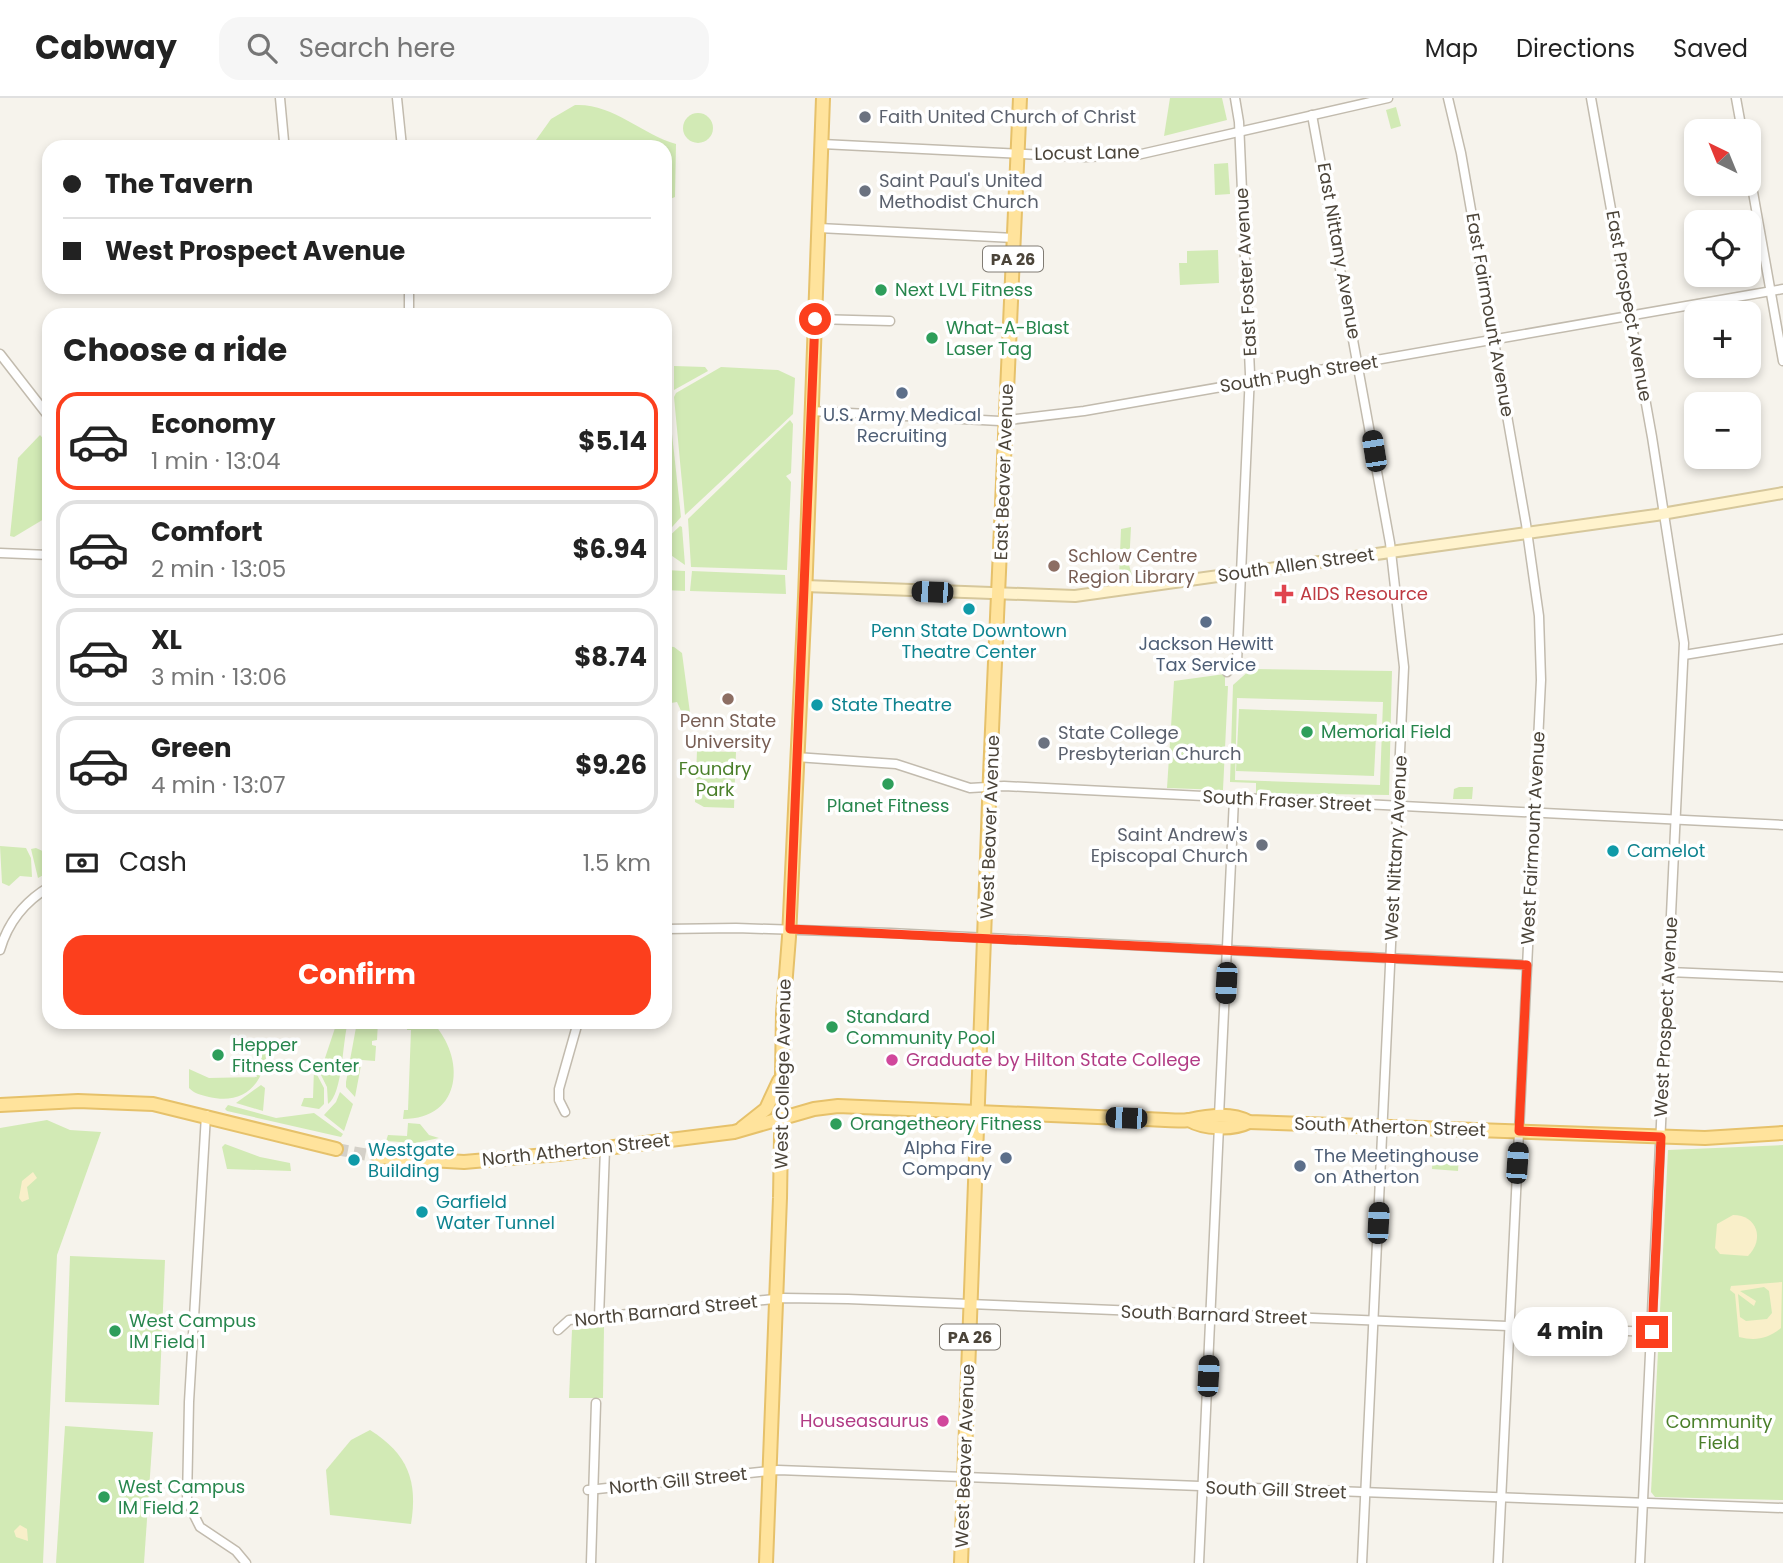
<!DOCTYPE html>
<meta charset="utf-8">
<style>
:root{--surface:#fff;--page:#f6f6f6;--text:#222;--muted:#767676;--line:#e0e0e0;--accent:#fc3f1d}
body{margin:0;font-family:Poppins,sans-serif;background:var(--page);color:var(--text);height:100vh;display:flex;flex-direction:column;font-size:26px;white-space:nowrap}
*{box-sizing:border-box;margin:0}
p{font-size:23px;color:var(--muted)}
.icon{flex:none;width:38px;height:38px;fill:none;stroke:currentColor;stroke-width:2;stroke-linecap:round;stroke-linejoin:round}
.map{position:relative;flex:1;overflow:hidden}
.sheet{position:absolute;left:42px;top:210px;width:630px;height:721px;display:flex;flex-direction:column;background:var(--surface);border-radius:21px;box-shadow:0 4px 10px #0003}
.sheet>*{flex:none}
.banner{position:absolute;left:42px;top:42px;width:630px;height:154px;border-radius:21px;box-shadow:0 4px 10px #0003;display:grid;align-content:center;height:154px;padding:0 21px;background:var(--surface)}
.needle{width:46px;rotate:317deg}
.controls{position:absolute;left:1684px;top:21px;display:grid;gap:14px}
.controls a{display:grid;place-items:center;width:77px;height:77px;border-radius:14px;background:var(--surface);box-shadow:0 4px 10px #0003;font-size:35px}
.end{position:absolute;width:32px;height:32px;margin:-16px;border:9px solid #fc3f1d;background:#fff;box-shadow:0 0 0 4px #fff}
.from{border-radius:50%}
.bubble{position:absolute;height:49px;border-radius:21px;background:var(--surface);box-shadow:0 4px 10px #0003;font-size:23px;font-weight:700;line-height:49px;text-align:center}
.car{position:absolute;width:21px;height:42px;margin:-21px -10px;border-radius:9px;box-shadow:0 0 5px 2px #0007;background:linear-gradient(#222 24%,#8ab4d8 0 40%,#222 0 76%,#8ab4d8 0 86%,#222 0)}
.banner b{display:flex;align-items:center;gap:24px;height:66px;font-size:26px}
.banner b+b{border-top:2px solid var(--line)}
.banner i{width:18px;height:18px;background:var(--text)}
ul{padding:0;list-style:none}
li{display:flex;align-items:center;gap:21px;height:98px;margin:0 14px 10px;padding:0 7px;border:4px solid var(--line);border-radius:21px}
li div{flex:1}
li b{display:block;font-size:26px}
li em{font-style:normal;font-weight:700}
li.active{border-color:var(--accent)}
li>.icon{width:63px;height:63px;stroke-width:1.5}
h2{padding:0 21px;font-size:32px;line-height:84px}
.pay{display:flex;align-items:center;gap:18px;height:77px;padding:0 21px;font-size:26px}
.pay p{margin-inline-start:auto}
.button{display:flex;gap:14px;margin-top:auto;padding:14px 21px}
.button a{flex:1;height:80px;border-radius:21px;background:var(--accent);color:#fff;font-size:28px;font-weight:700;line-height:80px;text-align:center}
header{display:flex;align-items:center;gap:42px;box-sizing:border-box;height:98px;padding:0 35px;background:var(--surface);border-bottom:2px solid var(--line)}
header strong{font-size:33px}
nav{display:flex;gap:38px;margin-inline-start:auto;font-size:24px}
.search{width:490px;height:63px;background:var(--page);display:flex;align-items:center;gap:18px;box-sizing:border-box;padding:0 24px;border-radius:21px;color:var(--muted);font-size:26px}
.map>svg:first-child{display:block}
</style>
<header>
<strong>Cabway</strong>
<div class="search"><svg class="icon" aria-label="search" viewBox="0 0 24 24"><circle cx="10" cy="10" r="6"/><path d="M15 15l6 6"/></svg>Search here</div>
<nav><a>Map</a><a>Directions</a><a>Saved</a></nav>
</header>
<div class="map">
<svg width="1783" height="1465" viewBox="0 0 1783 1465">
<rect width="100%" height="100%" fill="#f6f3ec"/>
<g fill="#d2eab5" fill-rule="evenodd">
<path d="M1170 0H1222L1227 22 1164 38Z"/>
<path d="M575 7C612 5 642 36 676 46L675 99 665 103V49H531L551 21Z"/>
<path d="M1396 9 1401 28 1391 31 1386 12Z"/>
<circle cx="698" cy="30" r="15"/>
<path d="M1228 65 1230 96 1215 97 1214 66Z"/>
<path d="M1218 152 1219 185 1180 187 1179 165H1187V153Z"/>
<path d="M674 268 705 269 708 273 674 292Z"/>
<path d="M721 269 778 272 795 280 793 316 685 417 674 299 676 295Z"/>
<path d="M668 299 681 419 665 437V301Z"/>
<path d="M790 322 793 326 791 375 786 378 791 384 787 472 691 469 688 421Z"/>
<path d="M40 337 49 347 44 421 14 439 10 438 18 360Z"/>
<path d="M680 428 682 429 685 467 665 453V442Z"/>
<path d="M1131 429 1129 467 1132 477 1122 482 1119 479 1121 431Z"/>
<path d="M665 472 685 473V493L665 492Z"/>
<path d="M692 473 785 477 786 496 690 493Z"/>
<path d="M665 548 674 549 682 555 690 615H682L677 604 665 606Z"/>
<path d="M1251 571 1392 573 1389 697 1256 695V685L1230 684 1233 587ZM1237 600 1383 604 1380 687 1235 682Z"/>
<path d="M1225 576V588H1228L1223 692 1167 690 1174 583Z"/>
<path d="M1239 611 1377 616 1374 678 1236 673Z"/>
<path d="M697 653 736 654 734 710 704 709 695 704Z"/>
<path d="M1459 689H1473L1472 701H1453L1454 691Z"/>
<path d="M0 748 26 750 31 760 32 779 20 778 9 788 2 785Z"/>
<path d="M36 750 49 756V774L38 780 31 751Z"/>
<path d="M337 924H348C342 945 343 995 328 1006L327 989 320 975Z"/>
<path d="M357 924H378L377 942 372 943V947L376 948 375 963 362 962 355 999 346 989V984Z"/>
<path d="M408 924H422V927L427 928V924H432C466 959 463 1021 403 1021L404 1012H408L411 932H407Z"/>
<path d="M256 953H267C264 987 243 1007 209 999 201 997 195 996 189 990V971L209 980 257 979 254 972Z"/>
<path d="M314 971 324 990V1006L319 1011 301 1008 304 1000H313Z"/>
<path d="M261 987 265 990 263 1013 236 1005Z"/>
<path d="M340 994 353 1006 344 1033 324 1017 336 1004Z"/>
<path d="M228 1007 276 1020 314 1015 343 1036 341 1039 227 1013 225 1011Z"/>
<path d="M47 1022 70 1032 101 1034 57 1157 43 1465H0V1030Z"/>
<path d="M408 1025 420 1026 429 1037 439 1040 416 1045 386 1043 388 1037 407 1038Z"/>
<path d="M225 1046 260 1059 290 1065 291 1073 227 1071 222 1049Z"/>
<path d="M1783 1047V1402L1655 1399 1651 1394 1668 1052Z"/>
<path d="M1433 1055 1459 1056 1458 1073 1432 1071Z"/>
<path d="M70 1158 165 1162 159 1307 65 1304Z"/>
<path d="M604 1229 603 1300H569L572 1232Z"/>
<path d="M65 1328 153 1334 144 1465H56Z"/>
<path d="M370 1332C408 1356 418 1383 411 1426L330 1417 326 1372 351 1342Z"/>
</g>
<g fill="#f9efc9" fill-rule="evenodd">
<path d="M33 1074 37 1080 27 1089 29 1101 22 1104 19 1100 22 1083Z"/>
<path d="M1733 1117C1757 1117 1765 1141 1748 1158L1720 1156 1715 1150 1717 1126Z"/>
<path d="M1782 1184 1781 1230C1768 1241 1755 1243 1739 1239L1735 1196 1730 1192 1731 1188ZM1764 1189 1769 1193 1772 1215 1767 1221 1746 1223 1740 1219 1738 1196 1754 1208 1756 1203 1740 1193Z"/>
<path d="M20 1427 27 1431 28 1443 16 1439 14 1433Z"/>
</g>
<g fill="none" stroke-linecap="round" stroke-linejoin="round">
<path stroke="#d4d0c8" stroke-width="12" stroke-dasharray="12 6" stroke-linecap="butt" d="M336 1051 379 1059"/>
<g stroke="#c2bbae" stroke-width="11">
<g id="street">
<path d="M280 0 284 43"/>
<path d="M397 0 402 49"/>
<path d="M1448 0 1461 55 1526 426 1539 518 1541 582 1498 1465"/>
<path d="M1591 0 1652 339 1684 545 1640 1465"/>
<path d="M1736 0 1742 33"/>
<path d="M1312 17 1390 445 1404 569 1362 1465"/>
<path d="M822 46 1084 59 1137 57 1388 0"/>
<path d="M1748 66 1783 263"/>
<path d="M819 130 1014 140"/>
<path d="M409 189V217"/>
<path d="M815 221 890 223"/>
<path d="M0 256 49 319"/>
<path d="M811 313 1000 323 1084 313 1783 191"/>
<path d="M0 455 49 457"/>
<path d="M1684 557 1783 541"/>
<path d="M1227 574 1237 564 1250 276 1239 24 1235 0"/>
<path d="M796 659 896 666 970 690 1004 688 1783 727"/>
<path d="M665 831 736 830 890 835 1527 867"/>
<path d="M0 852C8 824 24 804 49 789"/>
<path d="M1669 874 1783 879"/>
<path d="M565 1014 559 1002V991L578 924"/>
<path d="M206 1017 189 1304 187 1403 200 1429 236 1453 246 1465"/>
<path d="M1219 1018 1234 701"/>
<path d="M599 1220 605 1050"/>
<path d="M558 1232 569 1222 784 1200 848 1201 1652 1234"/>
<path d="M588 1392 778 1372 1783 1410"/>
<path d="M591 1465 596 1305"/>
<path d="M1199 1465 1219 1028"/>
</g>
</g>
<g stroke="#d6c79b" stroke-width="14">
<path id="secondary" d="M805 488 1075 498 1656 417 1783 395"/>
</g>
<g stroke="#e6c16a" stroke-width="16">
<g id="primary">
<path d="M0 1007 78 1003 153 1006 336 1051"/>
<path d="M1189 1022C1204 1031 1233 1032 1249 1024"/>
<path d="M742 1030 766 1011 779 983"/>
<path d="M379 1059 464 1064 558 1056 734 1034 814 1011 838 1008 1144 1021C1158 1021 1176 1024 1189 1022 1208 1018 1231 1014 1249 1024L1705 1040 1783 1035"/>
<path d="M766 1465 780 1100 783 915 789 839 805 499 823 0"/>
<path d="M961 1465 990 677 1020 0"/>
</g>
</g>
<use href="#street" stroke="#fff" stroke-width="8"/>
<use href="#secondary" stroke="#fff3cd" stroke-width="10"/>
<use href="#primary" stroke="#ffe39c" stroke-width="12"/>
</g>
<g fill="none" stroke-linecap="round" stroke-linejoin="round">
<path stroke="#fc3f1d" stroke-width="9" d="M815 221 790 831 1527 867 1519 1033 1661 1039 1652 1234"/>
</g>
<g fill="#6b7280" stroke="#fff" stroke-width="2.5">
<circle cx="865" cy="19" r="7"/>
<circle cx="865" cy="93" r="7"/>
<circle cx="1044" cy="645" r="7"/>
<circle cx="1262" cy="747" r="7"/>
</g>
<g fill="#2e9e5b" stroke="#fff" stroke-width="2.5">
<circle cx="881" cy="192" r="7"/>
<circle cx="932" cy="240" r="7"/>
<circle cx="1307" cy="634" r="7"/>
<circle cx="888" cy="686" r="7"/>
<circle cx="832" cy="929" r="7"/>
<circle cx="218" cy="957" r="7"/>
<circle cx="836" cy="1026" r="7"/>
<circle cx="115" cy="1233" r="7"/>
<circle cx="104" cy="1399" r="7"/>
</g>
<g fill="#5c6f8a" stroke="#fff" stroke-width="2.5">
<circle cx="902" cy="295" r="7"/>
<circle cx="1206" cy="524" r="7"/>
<circle cx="1006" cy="1060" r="7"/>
<circle cx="1300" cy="1068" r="7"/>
</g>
<g fill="#8d6e63" stroke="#fff" stroke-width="2.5">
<circle cx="1054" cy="468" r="7"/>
<circle cx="728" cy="601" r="7"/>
</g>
<path fill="#e0444e" stroke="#fff" stroke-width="2.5" d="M1280.5 485.5h7v7h7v7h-7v7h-7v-7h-7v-7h7z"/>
<g fill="#0f9aa8" stroke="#fff" stroke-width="2.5">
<circle cx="969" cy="511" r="7"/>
<circle cx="817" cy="607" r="7"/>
<circle cx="1613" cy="753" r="7"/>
<circle cx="354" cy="1062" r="7"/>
<circle cx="422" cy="1114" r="7"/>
</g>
<g fill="#d1479c" stroke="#fff" stroke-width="2.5">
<circle cx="892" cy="962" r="7"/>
<circle cx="943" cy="1323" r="7"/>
</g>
<g text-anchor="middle" stroke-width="7" stroke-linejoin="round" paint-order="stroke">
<g fill="#fff" stroke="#817c74" stroke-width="2">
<rect x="983" y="148.5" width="60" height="25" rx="5"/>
<rect x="940" y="1226.5" width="60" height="25" rx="5"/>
</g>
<g font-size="16" font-weight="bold" fill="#4b4439">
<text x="1013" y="167">PA 26</text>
<text x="970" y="1245">PA 26</text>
</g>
<g font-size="18" fill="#5b616d" stroke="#fff" text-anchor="start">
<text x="879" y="25">Faith United Church of Christ</text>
<text x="879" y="89">Saint Paul's United<tspan x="879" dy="21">Methodist Church</tspan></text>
<text x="1058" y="641">State College<tspan x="1058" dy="21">Presbyterian Church</tspan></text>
<text x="1248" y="743" text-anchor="end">Saint Andrew's<tspan x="1248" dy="21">Episcopal Church</tspan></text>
</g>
<g font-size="18" fill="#4b4439" stroke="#fff">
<text transform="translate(1087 55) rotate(-1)" y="6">Locust Lane</text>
<text transform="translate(1339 153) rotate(80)" y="6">East Nittany Avenue</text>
<text transform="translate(1246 174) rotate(-93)" y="6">East Foster Avenue</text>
<text transform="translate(1629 208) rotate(80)" y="6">East Prospect Avenue</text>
<text transform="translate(1490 217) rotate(80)" y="6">East Fairmount Avenue</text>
<text transform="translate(1299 276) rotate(-9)" y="6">South Pugh Street</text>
<text transform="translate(1004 374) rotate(-88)" y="6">East Beaver Avenue</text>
<text transform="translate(1296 467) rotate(-8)" y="6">South Allen Street</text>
<text transform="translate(1287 703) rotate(3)" y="6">South Fraser Street</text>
<text transform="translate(990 729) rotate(-88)" y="6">West Beaver Avenue</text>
<text transform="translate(1533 740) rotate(-87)" y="6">West Fairmount Avenue</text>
<text transform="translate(1396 750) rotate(-87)" y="6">West Nittany Avenue</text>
<text transform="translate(1666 919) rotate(-87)" y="6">West Prospect Avenue</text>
<text transform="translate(783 976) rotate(-89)" y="6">West College Avenue</text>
<text transform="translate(1390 1029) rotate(2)" y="6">South Atherton Street</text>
<text transform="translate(576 1052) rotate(-6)" y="6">North Atherton Street</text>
<text transform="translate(666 1213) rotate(-6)" y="6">North Barnard Street</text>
<text transform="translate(1214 1217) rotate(2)" y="6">South Barnard Street</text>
<text transform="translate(965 1358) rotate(-88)" y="6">West Beaver Avenue</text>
<text transform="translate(678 1383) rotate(-6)" y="6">North Gill Street</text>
<text transform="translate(1276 1392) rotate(2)" y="6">South Gill Street</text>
</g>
<g font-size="18" fill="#27864d" stroke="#fff" text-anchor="start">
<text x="895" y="198">Next LVL Fitness</text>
<text x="946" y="236">What-A-Blast<tspan x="946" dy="21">Laser Tag</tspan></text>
<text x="1321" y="640">Memorial Field</text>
<text x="888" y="714" text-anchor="middle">Planet Fitness</text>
<text x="846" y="925">Standard<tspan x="846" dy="21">Community Pool</tspan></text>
<text x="232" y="953">Hepper<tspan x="232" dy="21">Fitness Center</tspan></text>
<text x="850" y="1032">Orangetheory Fitness</text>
<text x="129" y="1229">West Campus<tspan x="129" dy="21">IM Field 1</tspan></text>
<text x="118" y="1395">West Campus<tspan x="118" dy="21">IM Field 2</tspan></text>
</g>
<g font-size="18" fill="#4e5e75" stroke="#fff">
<text x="902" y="323">U.S. Army Medical<tspan x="902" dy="21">Recruiting</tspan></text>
<text x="1206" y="552">Jackson Hewitt<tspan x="1206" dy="21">Tax Service</tspan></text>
<text x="992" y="1056" text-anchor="end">Alpha Fire<tspan x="992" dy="21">Company</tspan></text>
<text x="1314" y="1064" text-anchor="start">The Meetinghouse<tspan x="1314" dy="21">on Atherton</tspan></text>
</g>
<g font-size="18" fill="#785e54" stroke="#fff" text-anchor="start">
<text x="1068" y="464">Schlow Centre<tspan x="1068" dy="21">Region Library</tspan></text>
<text x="728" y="629" text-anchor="middle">Penn State<tspan x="728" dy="21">University</tspan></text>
</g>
<g font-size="18" fill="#be3a42" stroke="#fff" text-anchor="start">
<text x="1300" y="502">AIDS Resource</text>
</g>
<g font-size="18" fill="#0d838f" stroke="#fff" text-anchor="start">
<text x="969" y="539" text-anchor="middle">Penn State Downtown<tspan x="969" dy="21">Theatre Center</tspan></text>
<text x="831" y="613">State Theatre</text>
<text x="1627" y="759">Camelot</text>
<text x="368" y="1058">Westgate<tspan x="368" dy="21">Building</tspan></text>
<text x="436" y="1110">Garfield<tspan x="436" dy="21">Water Tunnel</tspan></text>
</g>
<g font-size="18" fill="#4a7f2a" stroke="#fff">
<text x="715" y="677">Foundry<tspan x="715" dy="21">Park</tspan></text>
<text x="1719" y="1330">Community<tspan x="1719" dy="21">Field</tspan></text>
</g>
<g font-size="18" fill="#b23c85" stroke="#fff" text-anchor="start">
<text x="906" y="968">Graduate by Hilton State College</text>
<text x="929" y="1329" text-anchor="end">Houseasaurus</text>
</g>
</g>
</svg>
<div class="controls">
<a><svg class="needle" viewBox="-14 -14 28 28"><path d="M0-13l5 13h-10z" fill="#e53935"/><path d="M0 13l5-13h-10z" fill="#767676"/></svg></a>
<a><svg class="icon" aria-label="locate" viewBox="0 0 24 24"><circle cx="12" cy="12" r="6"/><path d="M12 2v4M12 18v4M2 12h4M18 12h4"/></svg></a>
<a>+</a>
<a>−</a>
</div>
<i class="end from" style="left:815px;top:221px"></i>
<i class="end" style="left:1652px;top:1234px"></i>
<div class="bubble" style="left:1512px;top:1209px;width:116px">4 min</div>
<i class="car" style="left:1374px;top:353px;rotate:351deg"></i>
<i class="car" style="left:932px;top:494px;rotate:272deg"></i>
<i class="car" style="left:1226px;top:885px;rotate:183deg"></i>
<i class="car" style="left:1126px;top:1020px;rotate:272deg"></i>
<i class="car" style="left:1517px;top:1065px;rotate:4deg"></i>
<i class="car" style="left:1378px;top:1125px;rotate:3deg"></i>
<i class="car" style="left:1208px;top:1278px;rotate:3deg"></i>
<div class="banner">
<b><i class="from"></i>The Tavern</b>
<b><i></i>West Prospect Avenue</b>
</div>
<section class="sheet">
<h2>Choose a ride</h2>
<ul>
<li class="active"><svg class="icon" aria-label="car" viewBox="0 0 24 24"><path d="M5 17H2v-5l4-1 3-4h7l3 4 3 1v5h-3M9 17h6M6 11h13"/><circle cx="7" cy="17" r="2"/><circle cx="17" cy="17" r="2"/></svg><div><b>Economy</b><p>1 min · 13:04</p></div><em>$5.14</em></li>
<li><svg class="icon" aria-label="car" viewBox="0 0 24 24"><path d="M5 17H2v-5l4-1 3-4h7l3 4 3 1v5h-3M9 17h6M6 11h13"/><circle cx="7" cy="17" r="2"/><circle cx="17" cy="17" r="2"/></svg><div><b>Comfort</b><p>2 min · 13:05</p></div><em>$6.94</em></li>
<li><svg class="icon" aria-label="car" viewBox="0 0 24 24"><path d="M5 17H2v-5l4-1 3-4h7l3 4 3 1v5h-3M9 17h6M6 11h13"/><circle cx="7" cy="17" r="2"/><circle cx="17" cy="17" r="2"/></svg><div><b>XL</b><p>3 min · 13:06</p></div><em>$8.74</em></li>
<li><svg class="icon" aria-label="car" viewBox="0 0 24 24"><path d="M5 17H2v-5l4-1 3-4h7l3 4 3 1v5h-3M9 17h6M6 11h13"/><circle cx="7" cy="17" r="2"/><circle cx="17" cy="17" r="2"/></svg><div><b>Green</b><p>4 min · 13:07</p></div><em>$9.26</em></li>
</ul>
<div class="pay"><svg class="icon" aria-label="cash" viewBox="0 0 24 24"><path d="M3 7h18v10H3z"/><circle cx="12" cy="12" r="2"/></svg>Cash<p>1.5 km</p></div>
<div class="button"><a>Confirm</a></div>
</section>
</div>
